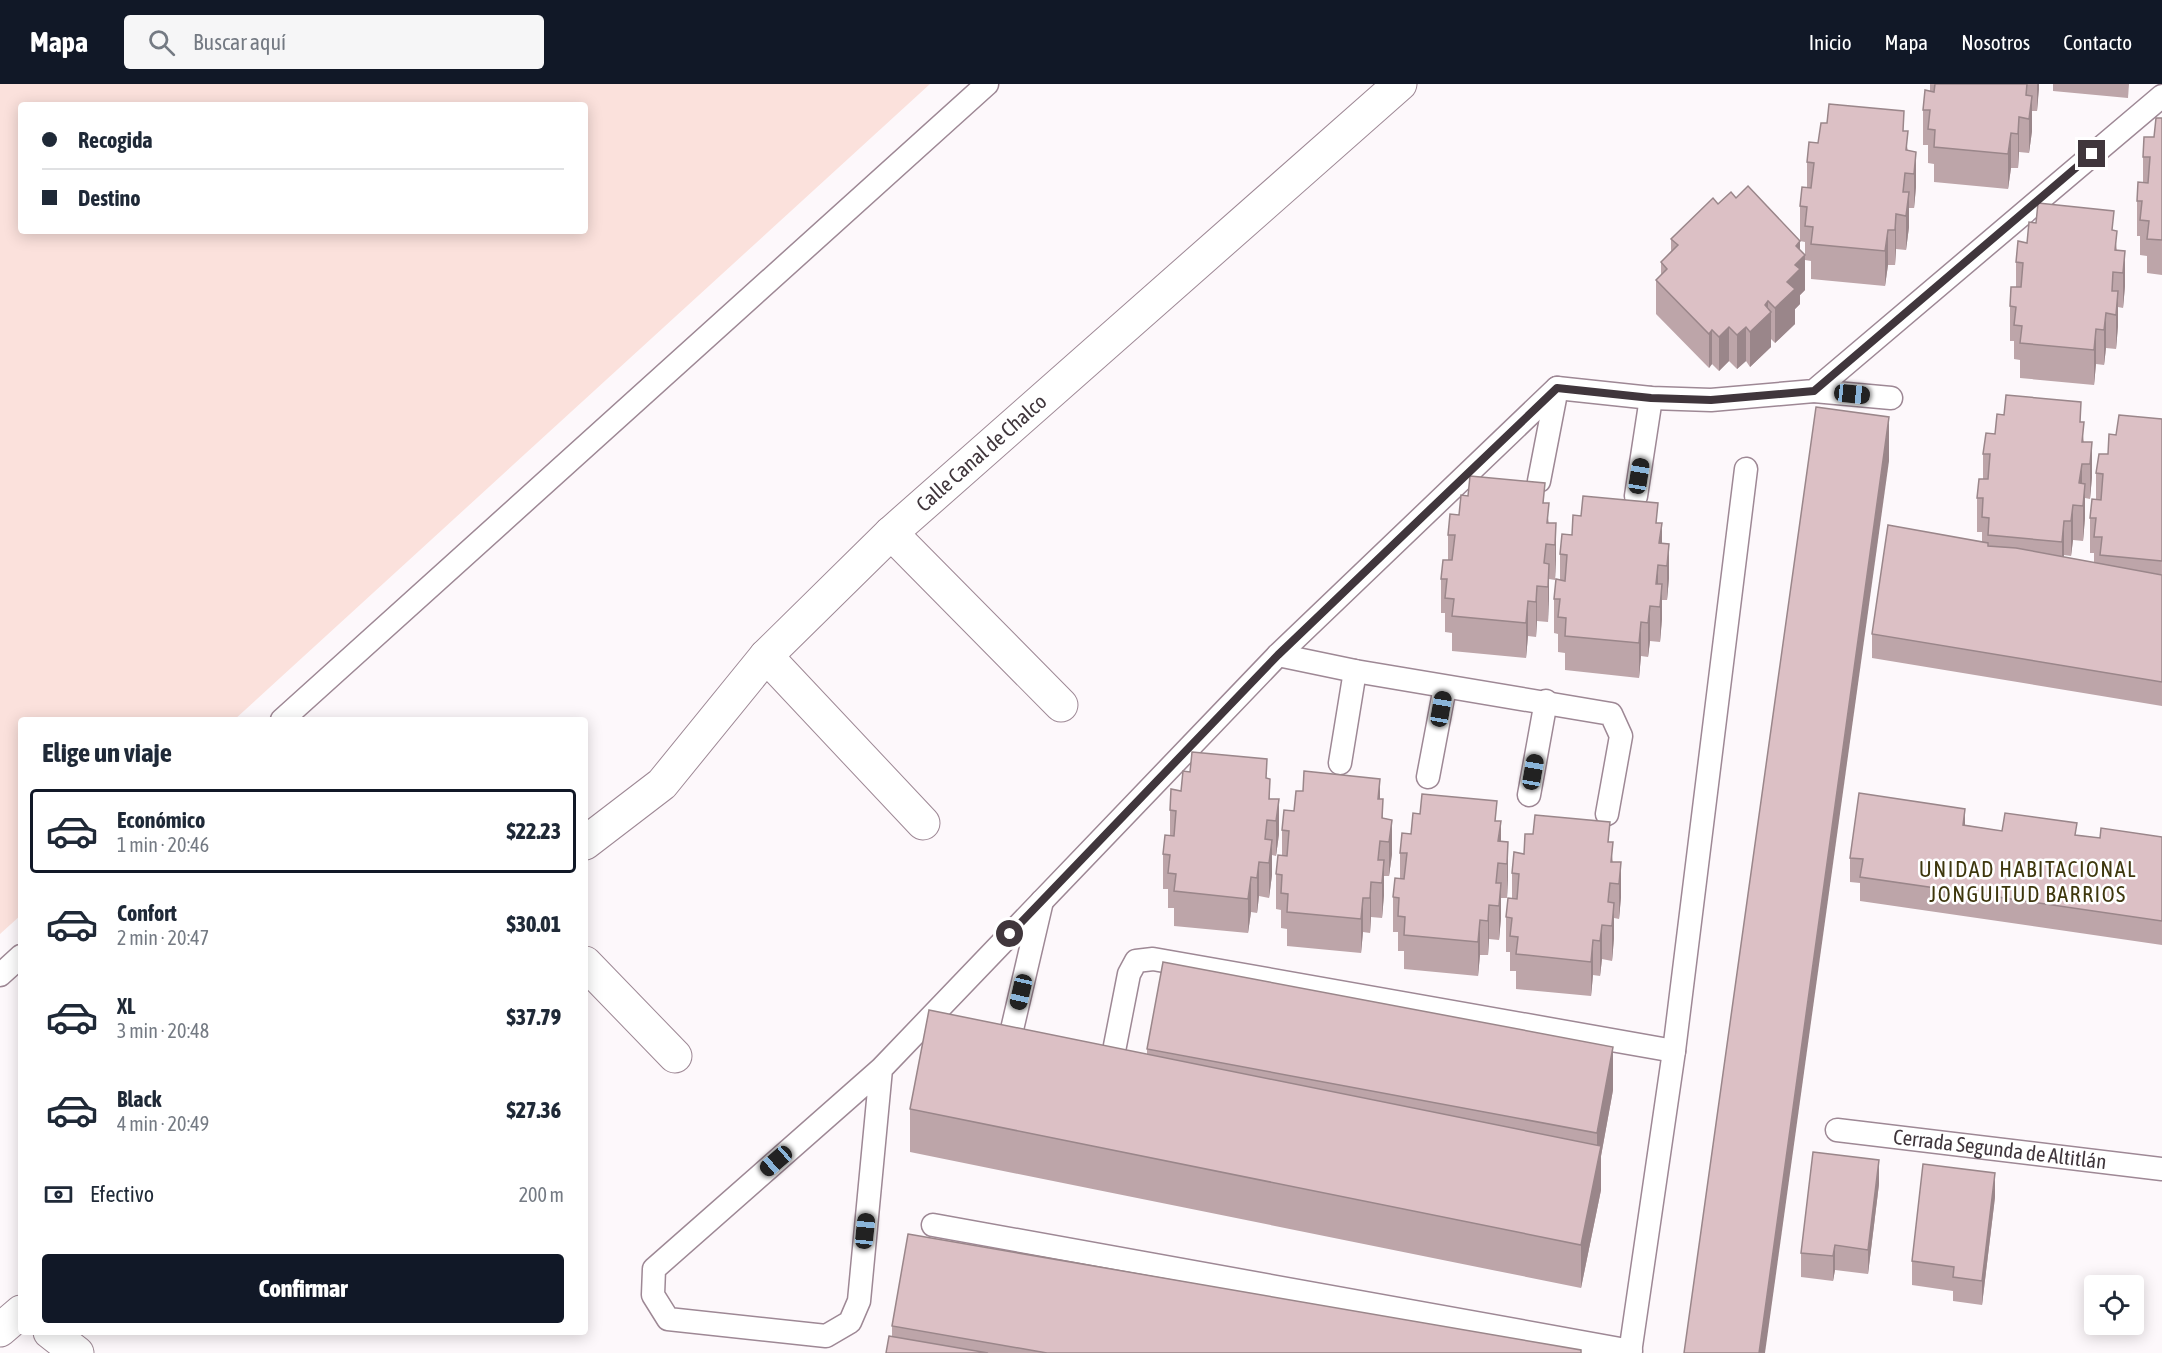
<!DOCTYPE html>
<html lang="es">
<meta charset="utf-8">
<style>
:root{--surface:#fff;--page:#f6f6f7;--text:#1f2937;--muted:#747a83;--line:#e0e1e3;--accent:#111827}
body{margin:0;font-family:"Asap Condensed",sans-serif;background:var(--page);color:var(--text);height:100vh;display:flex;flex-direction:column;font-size:22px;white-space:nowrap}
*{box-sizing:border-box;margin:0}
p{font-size:20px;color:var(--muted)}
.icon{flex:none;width:33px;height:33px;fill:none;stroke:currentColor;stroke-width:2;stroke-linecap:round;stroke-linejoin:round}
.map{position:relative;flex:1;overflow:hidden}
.panel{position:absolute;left:18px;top:633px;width:570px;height:618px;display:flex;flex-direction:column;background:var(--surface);border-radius:6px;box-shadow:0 3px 15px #0003}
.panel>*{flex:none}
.top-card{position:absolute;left:18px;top:18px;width:570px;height:132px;border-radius:6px;box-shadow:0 3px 15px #0003;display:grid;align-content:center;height:132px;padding:0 24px;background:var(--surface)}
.fabs{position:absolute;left:2084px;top:1191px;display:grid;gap:12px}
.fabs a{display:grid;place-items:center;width:60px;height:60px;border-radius:6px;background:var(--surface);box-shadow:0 3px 15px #0003;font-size:30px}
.end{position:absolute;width:27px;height:27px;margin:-14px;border:8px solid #40363c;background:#fff;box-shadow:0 0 0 3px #fff}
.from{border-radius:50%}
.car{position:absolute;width:18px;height:36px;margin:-18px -9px;border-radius:8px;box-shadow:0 0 4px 2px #0007;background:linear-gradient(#222 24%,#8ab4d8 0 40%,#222 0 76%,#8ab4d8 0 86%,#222 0)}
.top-card b{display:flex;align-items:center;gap:21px;height:57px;font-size:22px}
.top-card b+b{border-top:2px solid var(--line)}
.top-card i{width:15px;height:15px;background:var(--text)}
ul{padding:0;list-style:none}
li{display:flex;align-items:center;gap:18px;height:84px;margin:0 12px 9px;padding:0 12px;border:3px solid transparent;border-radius:6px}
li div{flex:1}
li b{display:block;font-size:22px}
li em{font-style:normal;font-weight:800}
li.active{border-color:var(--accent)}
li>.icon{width:54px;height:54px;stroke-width:1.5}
h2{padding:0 24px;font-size:27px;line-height:72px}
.pay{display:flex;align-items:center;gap:15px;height:66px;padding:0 24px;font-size:22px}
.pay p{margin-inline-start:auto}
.cta{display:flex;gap:12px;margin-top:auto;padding:12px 24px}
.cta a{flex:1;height:69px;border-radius:6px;background:var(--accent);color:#fff;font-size:24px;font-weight:800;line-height:69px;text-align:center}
header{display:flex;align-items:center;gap:36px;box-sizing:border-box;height:84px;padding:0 30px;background:var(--accent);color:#fff}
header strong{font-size:28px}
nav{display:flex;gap:33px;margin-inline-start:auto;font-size:21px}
.search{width:420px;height:54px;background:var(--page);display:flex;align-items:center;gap:15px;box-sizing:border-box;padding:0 21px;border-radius:6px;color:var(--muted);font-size:22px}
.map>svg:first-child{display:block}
</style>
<header>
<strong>Mapa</strong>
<div class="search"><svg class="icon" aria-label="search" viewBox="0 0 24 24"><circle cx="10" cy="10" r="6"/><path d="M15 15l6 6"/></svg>Buscar aquí</div>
<nav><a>Inicio</a><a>Mapa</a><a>Nosotros</a><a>Contacto</a></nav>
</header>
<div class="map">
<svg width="2162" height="1269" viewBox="0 0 2162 1269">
<rect width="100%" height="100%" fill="#fdf8fb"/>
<path fill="#fbe1dc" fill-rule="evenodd" d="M0 0H930L234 636H21V831L0 850ZM21 21H585V147H21Z"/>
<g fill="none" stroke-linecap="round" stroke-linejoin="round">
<g stroke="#9e8895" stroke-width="25">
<g id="service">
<path d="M1814 307 1891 314"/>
<path d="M1539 397 1557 304"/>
<path d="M1636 412 1651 314"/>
<path d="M1278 571 1355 587 1611 630 1621 652 1607 730"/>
<path d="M282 636 987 0"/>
<path d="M1340 679 1355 587"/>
<path d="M1428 693 1445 603"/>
<path d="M1529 711 1546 617"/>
<path d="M0 891 21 872"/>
<path d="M1010 954 1042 817"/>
<path d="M1113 972 1129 890 1136 877 1153 875 1674 967"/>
<path d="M881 985 859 1217 850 1238 826 1252 668 1235 653 1211 654 1185 881 985 1278 571 1557 304 1651 314 1711 316 1814 307 2162 12"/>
<path id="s1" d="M1837 1046 2162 1085"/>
<path d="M933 1141 1631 1267"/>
<path d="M1630 1269 1674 967 1746 385"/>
</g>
</g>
<g stroke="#9e8895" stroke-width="35">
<g id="minor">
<path d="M891 449 1061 621"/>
<path d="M766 572 923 739"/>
<path id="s2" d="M585 759 662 700 766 572 891 449 1400 0"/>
<path d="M585 879 675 972"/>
<path d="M0 1246 21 1228"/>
<path d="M50 1248 77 1269"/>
</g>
</g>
<use href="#service" stroke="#fff" stroke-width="22"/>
<use href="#minor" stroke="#fff" stroke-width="33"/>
</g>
<g fill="#bda5a9">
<path d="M1930 0H2039L2037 27H2032V47L2029 69 2019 68 2018 84H2011L2008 105 1934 98V80L1928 79V61H1923V26L1930 7Z"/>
<path d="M2053 0H2129L2128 14 2053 7Z"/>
<path d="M2162 34V191L2147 189V172L2140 171V152H2137V117L2143 98V73L2154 53Z"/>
<path d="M1904 47 1908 67 1916 68V103L1914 124H1909V143L1906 166 1896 165 1895 181H1888L1885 202 1811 195V177L1805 176V158L1800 157V122L1807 104V78L1818 59Z"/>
<path d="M1736 114 1800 166 1805 206 1800 211V220L1795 225V240L1775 259 1771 255V263L1750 283 1746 277 1737 285 1729 277 1719 287 1712 280 1709 284 1656 230V196L1661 191V178L1671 167V155L1718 120Z"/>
<path d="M2114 146 2117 166 2125 167V202L2123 224 2118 223V242L2116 265 2106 264 2104 281 2096 280 2094 301 2020 294V276L2014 275V257H2010V222L2016 203V178L2027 159Z"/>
<path d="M2162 335V622L1872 574V550L1982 458V448H1977V414L1983 395V370L1995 350 2081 338 2084 358H2092V393L2090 415 2085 414V434L2083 457 2073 456 2071 472 2064 471V473L2094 479V469H2090V434L2096 415V389L2108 370 2116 351Z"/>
<path d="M1545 419 1549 439H1556V474L1555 496 1549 495 1548 538 1537 537 1536 553 1528 552 1526 574 1452 567V549L1445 548V529H1441V495L1448 476V451L1459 431Z"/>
<path d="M1658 439 1662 459 1669 460V494L1667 516H1662V535L1660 558 1650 557 1648 573 1641 572 1639 594 1565 586V569L1558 568V550L1554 549V515L1560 496V470L1572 451Z"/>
<path d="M1267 695 1270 715H1279V750L1276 772 1272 771V791L1269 814 1259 812 1257 829 1251 828 1248 849 1174 842V824H1168V805H1163V770L1170 752V726L1181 707Z"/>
<path d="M1380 715 1383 734 1392 736V770L1389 792H1384V811L1382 834 1371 833 1370 849 1363 848 1361 869 1287 862V845L1281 844V826L1276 825V790L1282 772V746Z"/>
<path d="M1497 737 1501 757 1508 758V793L1507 814H1501V834L1499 856 1489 855 1488 871H1480L1478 892 1404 885V867H1398V848H1393V813L1400 795V769L1411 750Z"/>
<path d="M1965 741 2002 747 2077 751 2100 754 2162 753V861L1860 817V799L1850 798V774Z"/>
<path d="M1610 758 1613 778H1621V813L1619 835 1614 834V854L1612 877 1602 875 1600 892 1593 891 1591 912 1516 905V887H1510V868H1506V833L1512 814V789L1524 770Z"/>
<path d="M1147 965 1613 1006 1601 1072V1106L1581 1204 910 1068V1025L1147 970Z"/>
<path d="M1879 1100 1868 1190 1835 1186 1833 1197 1801 1193V1169Z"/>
<path d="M1995 1113 1982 1221 1953 1217V1207L1912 1201V1177Z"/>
<path d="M892 1242 1581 1269H886L892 1252Z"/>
</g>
<g fill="#9a868a">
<path d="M2037 0H2039V5L2037 27Z"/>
<path d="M2032 12V47L2029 69V35Z"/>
<path d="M2019 33V68L2018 84V50Z"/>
<path d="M2011 49V84L2008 105V70Z"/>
<path d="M1916 68V103L1914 124V90Z"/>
<path d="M1909 108V143L1906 166V132Z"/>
<path d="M1896 130V165L1895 181V146Z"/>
<path d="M1888 146V181L1885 202V167Z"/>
<path d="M1800 157V176L1805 171V206L1800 211V220L1795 225V240L1775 259V224L1787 198 1796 162Z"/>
<path d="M2125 167V202L2123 224V189Z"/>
<path d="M2118 207V242L2116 265V231Z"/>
<path d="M1768 217V231L1771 228V263L1750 283V248L1765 221Z"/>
<path d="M2106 229V264L2104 281V246Z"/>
<path d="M1729 243V277L1719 287V253Z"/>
<path d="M1746 243V277L1737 285V251Z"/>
<path d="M2096 245V280L2094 301V266Z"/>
<path d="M1712 246V280L1709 284V250Z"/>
<path d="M1889 333V377L1765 1269H1759Z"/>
<path d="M2092 358V393L2090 415V380Z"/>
<path d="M2082 380V414L2079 399Z"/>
<path d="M2085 400V434L2083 457V422Z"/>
<path d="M2073 421V456L2071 472V437Z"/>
<path d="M2064 437V471L2062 493V458Z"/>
<path d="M1556 439V474L1555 496V461Z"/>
<path d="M1662 439V474L1659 459Z"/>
<path d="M1669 460V494L1667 516V482Z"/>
<path d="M1549 480V515L1548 538V503Z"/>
<path d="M1658 481V515L1656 500Z"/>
<path d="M1662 500V535L1660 558V523Z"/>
<path d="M1537 502V537L1536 553V518Z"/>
<path d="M1528 517V552L1526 574V539Z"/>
<path d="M1650 522V557L1648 573V539Z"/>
<path d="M1641 538V572L1639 594V559Z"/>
<path d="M1380 695V730L1378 715Z"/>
<path d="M1279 715V750L1276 772V737Z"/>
<path d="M1965 725V749L1963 741Z"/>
<path d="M1392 736V770L1389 792V758Z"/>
<path d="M1501 737V772L1498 757Z"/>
<path d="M1272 756V791L1269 814V779Z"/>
<path d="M1508 758V793L1507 814V780Z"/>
<path d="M1384 776V811L1382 834V799Z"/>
<path d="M1259 778V812L1257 829V794Z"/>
<path d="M1621 778V813L1619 835V800Z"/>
<path d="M1251 793V828L1248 849V815Z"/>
<path d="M1371 798V833L1370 849V814Z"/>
<path d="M1501 799V834L1499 856V822Z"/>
<path d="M1363 814V848L1361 869V835Z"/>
<path d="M1614 819V854L1612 877V842Z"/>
<path d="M1489 821V855L1488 871V837Z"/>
<path d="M1480 836V871L1478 892V858Z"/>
<path d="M1602 841V875L1600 892V857Z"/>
<path d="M1593 856V891L1591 912V878Z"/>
<path d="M1613 963V1006L1601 1072V1106L1581 1204V1161L1597 1082V1049Z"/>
<path d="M1879 1076V1100L1868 1190V1166Z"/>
<path d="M1995 1089V1113L1982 1221V1197Z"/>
<path d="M1835 1161V1186L1833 1197V1172Z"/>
</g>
<g fill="#dcc0c5" stroke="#9a868a" stroke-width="1.5">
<path d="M1935 0H2027L2026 11 2032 12 2029 35 2019 33 2018 50 2011 49 2008 70 1934 63 1935 46 1928 45 1930 26H1923L1925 6 1934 8Z"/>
<path d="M1829 20 1904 27 1903 47H1908L1906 66 1916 68 1914 90 1905 89 1903 108H1909L1906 132 1896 130 1895 146H1888L1885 167 1811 160 1813 143 1805 142 1807 123 1800 122 1802 103 1811 104 1814 79 1807 78 1809 58 1818 59 1821 39H1827Z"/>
<path d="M2156 34H2162V156L2147 155 2149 137 2140 136 2142 117H2137L2138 98 2148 99 2150 73H2143L2144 53H2154Z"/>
<path d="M1748 102 1800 157 1796 162 1805 171 1795 181 1800 185 1787 198 1795 205 1775 224 1768 217 1765 221 1771 228 1750 248 1746 243 1737 251 1729 243 1719 253 1712 246 1709 250 1656 196 1667 185 1661 178 1678 161 1671 155 1713 114 1718 120 1731 108 1736 114Z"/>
<path d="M2038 119 2114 127 2112 146 2117 147 2115 166 2125 167 2123 189 2113 188 2112 207H2118L2116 231 2106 229 2104 246 2096 245 2094 266 2020 259 2022 242 2014 241 2016 223 2010 222 2011 203H2021L2023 179 2016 178 2018 157 2027 159 2029 138 2036 139Z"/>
<path d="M2006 311 2081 318 2080 338H2084L2082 358H2092L2090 380H2082L2079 399 2085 400 2083 422 2073 421 2071 437H2064L2062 458 1988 451 1989 434 1982 433 1983 414H1977L1979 395H1988L1990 370H1983L1986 349 1995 350 1997 330 2004 331Z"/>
<path d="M1816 323 1889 333 1759 1269H1684Z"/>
<path d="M2119 331 2162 335V477L2100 471 2102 453H2094L2096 434H2090L2092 415 2101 416 2103 390 2096 389 2099 370H2108L2109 350 2116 351Z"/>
<path d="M1470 392 1545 399 1543 419H1549L1547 439H1556L1555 461 1546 460 1544 479 1549 480 1548 503 1537 502 1536 518 1528 517 1526 539 1452 532 1454 515 1445 514 1447 495H1441L1443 476H1452L1455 451H1448L1450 430 1459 431 1461 411 1468 412Z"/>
<path d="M1583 412 1658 419 1656 439H1662L1659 459 1669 460 1667 482 1658 481 1656 500H1662L1660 523 1650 522 1648 539 1641 538 1639 559 1565 552 1566 534 1558 533 1560 515H1554L1556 495 1565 497 1567 471 1560 470 1562 450 1572 451 1573 431 1581 432Z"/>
<path d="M1888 441 1988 459V462L2016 464 2162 491V598L1872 550Z"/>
<path d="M1192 668 1267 675 1266 694 1270 695 1269 715H1279L1276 737 1267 736 1265 755 1272 756 1269 779 1259 778 1257 794 1251 793 1248 815 1174 807 1176 790 1168 789 1170 771 1163 770 1165 751 1174 752 1176 727 1170 726 1171 705 1181 707 1183 687 1190 688Z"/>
<path d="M1304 687 1380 695 1378 715H1383L1382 734 1392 736 1389 758 1380 757 1378 776H1384L1382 799 1371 798 1370 814H1363L1361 835 1287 828 1288 810 1281 809 1282 791 1276 790 1278 771 1287 772 1289 747 1282 746 1284 726 1294 727 1296 707H1303Z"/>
<path d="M1859 709 1965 725 1963 741 2002 747 2005 729 2077 739 2075 751 2100 754 2101 744 2162 753V837L1860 793 1863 775 1850 774Z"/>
<path d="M1422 710 1497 717 1495 737H1501L1498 757 1508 758 1507 780 1498 779 1496 799H1501L1499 822 1489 821 1488 837 1480 836 1478 858 1404 851 1405 833 1398 832 1399 814 1393 813 1395 794 1404 795 1407 769H1400L1402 749 1411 750 1413 729 1420 730Z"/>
<path d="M1535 731 1610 738 1608 758H1613L1611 778H1621L1619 800 1610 799 1608 818 1614 819 1612 842 1602 841 1600 857 1593 856 1591 878 1516 870 1518 853 1510 852 1512 834 1506 833 1508 814 1517 815 1519 790 1512 789 1514 768 1524 770 1525 750H1533Z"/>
<path d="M1163 878 1613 963 1597 1049 1147 965Z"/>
<path d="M929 926 1601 1062 1581 1161 910 1025Z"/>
<path d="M1813 1068 1879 1076 1868 1166 1835 1161 1833 1172 1801 1169Z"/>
<path d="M1923 1080 1995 1089 1982 1197 1953 1193 1954 1183 1912 1177Z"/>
<path d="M908 1150 1581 1266V1269H1047L892 1242Z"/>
<path d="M889 1252 988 1269H886Z"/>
</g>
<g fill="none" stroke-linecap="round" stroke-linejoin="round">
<path stroke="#40363c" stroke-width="8" d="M1010 850 1278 571 1557 304 1651 314 1711 316 1814 307 2092 70"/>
</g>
<g text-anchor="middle" stroke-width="5" stroke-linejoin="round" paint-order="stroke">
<g font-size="21" fill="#40363c" stroke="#fff">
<text dy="7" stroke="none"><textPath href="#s2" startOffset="558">Calle Canal de Chalco</textPath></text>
<text dy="7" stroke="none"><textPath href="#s1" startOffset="164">Cerrada Segunda de Altitlán</textPath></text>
</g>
<g font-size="22" letter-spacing="1.5" fill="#3e370d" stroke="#fff">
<text x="2028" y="793">UNIDAD HABITACIONAL<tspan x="2028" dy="25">JONGUITUD BARRIOS</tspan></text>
</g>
</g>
</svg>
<div class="fabs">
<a><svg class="icon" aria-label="locate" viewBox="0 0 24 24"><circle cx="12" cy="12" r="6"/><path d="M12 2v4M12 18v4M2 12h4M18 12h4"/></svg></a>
</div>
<i class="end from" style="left:1010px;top:850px"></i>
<i class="end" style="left:2092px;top:70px"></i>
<i class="car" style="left:1852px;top:310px;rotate:96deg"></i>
<i class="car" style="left:1639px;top:392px;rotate:9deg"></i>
<i class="car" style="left:1441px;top:625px;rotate:10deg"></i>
<i class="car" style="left:1533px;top:688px;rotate:10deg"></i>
<i class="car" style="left:1021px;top:908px;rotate:193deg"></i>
<i class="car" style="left:776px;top:1077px;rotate:229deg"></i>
<i class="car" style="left:865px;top:1147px;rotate:6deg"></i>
<div class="top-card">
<b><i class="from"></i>Recogida</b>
<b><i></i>Destino</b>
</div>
<section class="panel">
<h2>Elige un viaje</h2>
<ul>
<li class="active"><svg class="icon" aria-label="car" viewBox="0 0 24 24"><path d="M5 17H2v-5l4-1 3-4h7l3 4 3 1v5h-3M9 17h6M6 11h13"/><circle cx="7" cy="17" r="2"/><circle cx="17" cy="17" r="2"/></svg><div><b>Económico</b><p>1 min · 20:46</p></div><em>$22.23</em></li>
<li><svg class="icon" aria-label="car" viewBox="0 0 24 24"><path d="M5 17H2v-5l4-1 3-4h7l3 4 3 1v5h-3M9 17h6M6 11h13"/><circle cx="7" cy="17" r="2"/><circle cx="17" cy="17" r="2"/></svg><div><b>Confort</b><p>2 min · 20:47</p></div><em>$30.01</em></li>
<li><svg class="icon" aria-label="car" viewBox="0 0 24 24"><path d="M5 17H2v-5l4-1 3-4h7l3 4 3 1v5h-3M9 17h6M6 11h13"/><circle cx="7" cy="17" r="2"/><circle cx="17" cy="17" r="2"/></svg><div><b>XL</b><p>3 min · 20:48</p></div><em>$37.79</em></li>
<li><svg class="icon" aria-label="car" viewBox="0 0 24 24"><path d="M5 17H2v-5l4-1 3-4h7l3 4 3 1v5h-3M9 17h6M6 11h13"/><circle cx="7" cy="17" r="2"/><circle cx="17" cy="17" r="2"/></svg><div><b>Black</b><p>4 min · 20:49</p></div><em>$27.36</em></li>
</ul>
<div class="pay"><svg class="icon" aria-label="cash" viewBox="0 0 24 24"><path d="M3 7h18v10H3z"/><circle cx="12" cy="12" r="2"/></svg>Efectivo<p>200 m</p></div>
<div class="cta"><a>Confirmar</a></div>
</section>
</div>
